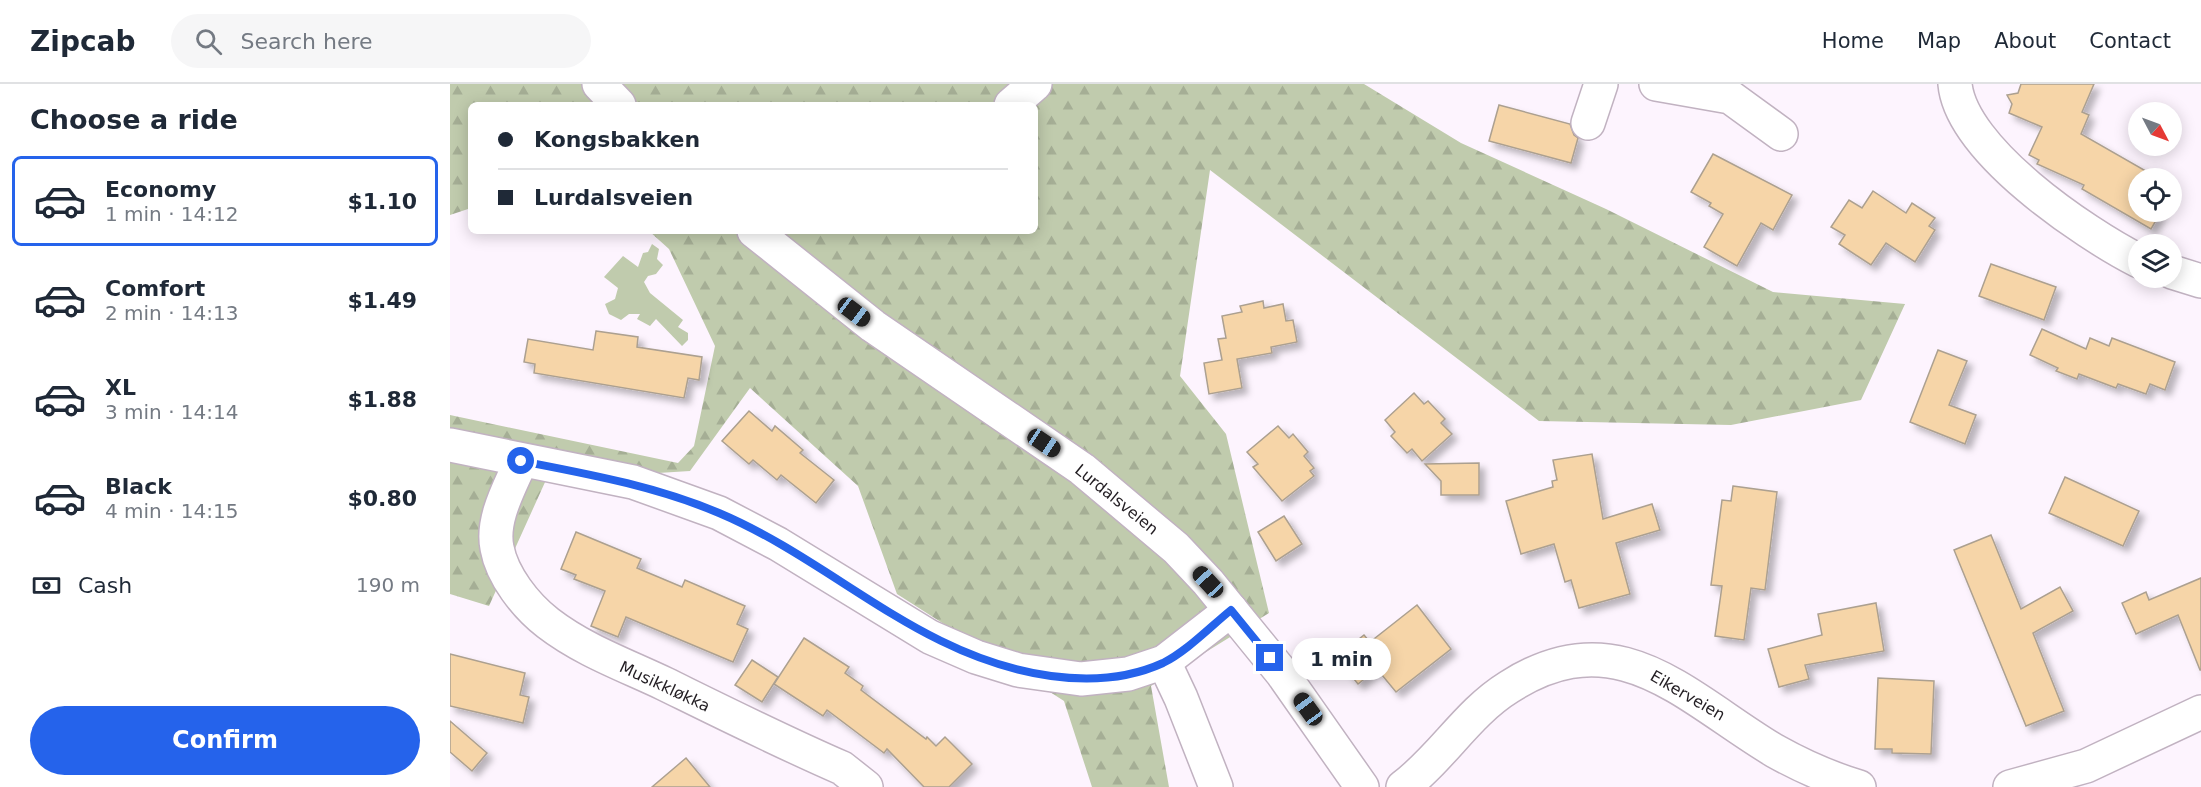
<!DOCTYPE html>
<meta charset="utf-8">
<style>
:root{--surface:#fff;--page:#f6f6f7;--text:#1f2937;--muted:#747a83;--line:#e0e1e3;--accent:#2563eb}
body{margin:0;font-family:"DejaVu Sans",sans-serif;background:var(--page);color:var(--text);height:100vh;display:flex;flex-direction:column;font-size:22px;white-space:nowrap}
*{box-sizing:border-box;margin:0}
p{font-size:20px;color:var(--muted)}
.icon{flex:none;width:33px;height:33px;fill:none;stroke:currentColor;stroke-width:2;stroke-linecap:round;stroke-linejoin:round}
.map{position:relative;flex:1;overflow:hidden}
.sheet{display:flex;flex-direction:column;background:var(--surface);width:450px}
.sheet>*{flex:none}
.banner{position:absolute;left:18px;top:18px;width:570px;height:132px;border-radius:9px;box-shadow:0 3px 15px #0003;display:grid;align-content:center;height:132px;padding:0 30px;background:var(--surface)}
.needle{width:39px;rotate:131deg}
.fabs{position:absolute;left:1678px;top:18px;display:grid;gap:12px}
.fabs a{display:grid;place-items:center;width:54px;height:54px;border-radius:50%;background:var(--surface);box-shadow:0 3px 15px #0003;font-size:30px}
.end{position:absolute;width:27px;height:27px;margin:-14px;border:8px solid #2563eb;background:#fff;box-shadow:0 0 0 3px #fff}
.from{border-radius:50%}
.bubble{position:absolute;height:42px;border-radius:21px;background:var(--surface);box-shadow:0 3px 15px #0003;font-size:20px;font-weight:800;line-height:42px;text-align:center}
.car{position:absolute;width:18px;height:36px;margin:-18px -9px;border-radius:8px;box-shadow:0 0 4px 2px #0007;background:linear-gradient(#222 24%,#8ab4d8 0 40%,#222 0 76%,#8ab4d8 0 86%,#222 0)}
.banner b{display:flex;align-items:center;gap:21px;height:57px;font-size:22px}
.banner b+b{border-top:2px solid var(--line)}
.banner i{width:15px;height:15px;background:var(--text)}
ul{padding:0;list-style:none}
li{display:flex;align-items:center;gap:18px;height:90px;margin:0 12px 9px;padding:0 18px;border:3px solid transparent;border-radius:9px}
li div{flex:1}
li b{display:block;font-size:22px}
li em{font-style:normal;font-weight:800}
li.on{border-color:var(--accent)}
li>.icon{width:54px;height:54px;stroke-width:1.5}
h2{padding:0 30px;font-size:27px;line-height:72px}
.pay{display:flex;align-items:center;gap:15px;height:66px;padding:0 30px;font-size:22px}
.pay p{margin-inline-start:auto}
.primary-button{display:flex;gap:12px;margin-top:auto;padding:12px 30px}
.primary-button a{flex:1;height:69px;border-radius:36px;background:var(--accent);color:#fff;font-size:24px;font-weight:800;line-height:69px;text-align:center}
header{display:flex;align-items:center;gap:36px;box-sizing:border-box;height:84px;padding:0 30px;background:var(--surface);border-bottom:2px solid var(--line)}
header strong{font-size:28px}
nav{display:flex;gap:33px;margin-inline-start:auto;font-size:21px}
.search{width:420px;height:54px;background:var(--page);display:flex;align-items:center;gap:15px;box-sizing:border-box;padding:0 21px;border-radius:33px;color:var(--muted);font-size:22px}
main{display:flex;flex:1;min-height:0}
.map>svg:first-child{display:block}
</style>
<header>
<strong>Zipcab</strong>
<div class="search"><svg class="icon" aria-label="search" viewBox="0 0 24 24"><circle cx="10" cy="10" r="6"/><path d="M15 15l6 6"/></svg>Search here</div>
<nav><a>Home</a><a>Map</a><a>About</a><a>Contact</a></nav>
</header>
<main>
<section class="sheet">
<h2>Choose a ride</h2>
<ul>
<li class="on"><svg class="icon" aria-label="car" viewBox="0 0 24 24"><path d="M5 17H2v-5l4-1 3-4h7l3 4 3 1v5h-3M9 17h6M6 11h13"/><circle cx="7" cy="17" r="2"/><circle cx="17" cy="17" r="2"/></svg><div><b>Economy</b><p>1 min · 14:12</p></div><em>$1.10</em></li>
<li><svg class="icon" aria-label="car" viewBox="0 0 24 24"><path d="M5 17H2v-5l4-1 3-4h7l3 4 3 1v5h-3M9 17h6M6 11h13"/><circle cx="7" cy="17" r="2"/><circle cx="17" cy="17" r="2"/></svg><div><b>Comfort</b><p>2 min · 14:13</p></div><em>$1.49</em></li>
<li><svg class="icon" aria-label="car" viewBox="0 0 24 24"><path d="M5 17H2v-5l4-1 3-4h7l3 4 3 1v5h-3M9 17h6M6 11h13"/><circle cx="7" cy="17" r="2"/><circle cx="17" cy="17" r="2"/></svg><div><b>XL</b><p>3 min · 14:14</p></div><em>$1.88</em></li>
<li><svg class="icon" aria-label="car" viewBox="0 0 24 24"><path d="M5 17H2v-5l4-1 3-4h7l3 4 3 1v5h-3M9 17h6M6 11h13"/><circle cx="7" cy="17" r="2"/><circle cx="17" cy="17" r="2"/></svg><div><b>Black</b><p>4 min · 14:15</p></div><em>$0.80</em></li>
</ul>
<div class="pay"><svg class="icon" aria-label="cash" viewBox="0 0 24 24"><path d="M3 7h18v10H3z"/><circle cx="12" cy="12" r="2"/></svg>Cash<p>190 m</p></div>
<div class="primary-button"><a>Confirm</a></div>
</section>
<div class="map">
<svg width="1751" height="703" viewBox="0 0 1751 703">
<defs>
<pattern id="forest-firs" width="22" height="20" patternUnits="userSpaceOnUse" patternTransform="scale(1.5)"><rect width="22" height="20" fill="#c0cbad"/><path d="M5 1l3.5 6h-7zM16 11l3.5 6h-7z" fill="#a5ae95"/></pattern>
<filter id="shadow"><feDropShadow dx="5.5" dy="5.5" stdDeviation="3" flood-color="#0004"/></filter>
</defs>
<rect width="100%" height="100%" fill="#fdf4fe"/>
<path fill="#c0cbad" d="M202 160 209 165 207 175 213 181 206 190 198 192 194 198 200 209 233 236 228 243 238 249V256L232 262 206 235 200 242 187 235 190 230H179L171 236 159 230 155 220 165 215 168 204 154 193 173 172 188 183 193 169 198 168Z"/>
<path fill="url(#forest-firs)" d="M0 0H914L1011 59 1156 125 1323 208 1455 220 1411 316 1281 341 1089 337 760 86 730 292 776 350 819 529 701 602 719 703H642L614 617 447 510 408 402 300 304 240 387 96 396 39 522 0 510V331L228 379 244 362 265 262 219 165 199 147H585V21H21V124L0 131Z"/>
<g fill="#f6d5a8" stroke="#aca090" stroke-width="1.5" filter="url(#shadow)">
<path d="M1571 0H1644L1632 28 1639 31 1631 50 1708 94H1689V128H1711L1701 145 1632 105 1634 101 1587 80 1589 76 1579 71 1592 43 1559 29 1562 20 1557 11 1568 9Z"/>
<path d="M1049 21 1120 40 1124 51 1128 54 1121 79 1039 57Z"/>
<path d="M1263 70 1342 111 1323 146 1311 139 1287 182 1254 163 1273 130 1259 122 1261 119 1241 108Z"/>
<path d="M1423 107 1456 129 1462 119 1485 134 1479 142 1485 146 1465 178 1436 159 1421 181 1389 160 1395 151 1381 143 1399 116 1412 124Z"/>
<path d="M1541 180 1606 203 1594 236 1529 212Z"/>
<path d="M813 217 814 224 833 220 836 237 843 236 847 258 821 263 822 269 787 275 792 304 759 310 754 279 772 276 768 255 776 254 772 232 792 228 790 222Z"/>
<path d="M1592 245 1636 265 1640 254 1659 262 1662 254 1725 278 1715 306 1700 300 1696 310 1668 300 1666 304 1629 290 1627 295 1606 287 1608 284 1580 271Z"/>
<path d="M146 247 188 253 187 263 252 273 249 296 238 294 234 314 84 289 85 280 74 278 78 255 143 266Z"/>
<path d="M1488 266 1517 277 1499 321 1526 331 1515 360 1460 338Z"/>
<path d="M964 309 974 320 978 317 995 335 991 339 1002 350 972 377 962 365 957 369 941 352 945 348 935 336Z"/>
<path d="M299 327 322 347 325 342 353 366 350 369 384 396 366 419 331 391 327 396 303 376 299 380 272 357Z"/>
<path d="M828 342 839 354 843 350 858 368 854 372 864 384 860 387 864 392 832 417 803 383 808 380 797 368Z"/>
<path d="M1142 370 1153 435 1202 420 1210 446 1166 459 1180 510 1129 524 1121 496 1115 498 1104 460 1071 470 1056 417 1103 403 1102 397 1107 396 1103 376Z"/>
<path d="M1029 379V411H991V397L975 380Z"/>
<path d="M1615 393 1689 427 1673 462 1599 429Z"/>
<path d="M1283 402 1327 408 1315 506 1301 504 1294 556 1265 552 1272 502 1261 501 1272 416 1281 417Z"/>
<path d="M834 432 852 460 826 477 808 448Z"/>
<path d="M126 448 191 475 187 484 232 503 235 496 295 522 287 540 298 545 283 578 176 533 168 553 141 542 155 507 124 495 126 491 111 485Z"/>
<path d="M1541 451 1571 525 1610 503 1623 527 1583 549 1614 627 1576 642 1504 466Z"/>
<path d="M1751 494V586H1750L1728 531 1686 550 1672 519 1696 508 1699 516Z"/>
<path d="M1426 519 1434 567 1355 581 1359 595 1329 603 1318 565 1372 551 1368 530Z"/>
<path d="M967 521 1001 565 946 608 927 585 908 600 886 573 914 551 920 558Z"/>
<path d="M354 554 399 583 395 589 413 602 411 606 476 655 477 653 486 662 495 653 522 680 499 703H474L437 665 434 669 377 626 373 632 324 600Z"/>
<path d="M0 570 75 589 70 611 79 613 73 639 0 622Z"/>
<path d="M302 576 328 593 312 618 285 601Z"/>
<path d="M1428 594 1484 597 1481 670 1442 669V665H1425Z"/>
<path d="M0 637 37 669 22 687 0 668Z"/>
<path d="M236 674 260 703H202Z"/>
</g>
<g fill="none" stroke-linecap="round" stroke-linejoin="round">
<g stroke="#c1b2c1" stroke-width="36">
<g id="minor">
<path d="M1206 0 1280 13 1331 50"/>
<path d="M1505 0C1511 66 1634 149 1689 177"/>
<path d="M561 21 585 0"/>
<path d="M1138 39 1151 0"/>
<path d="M1722 188 1751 197"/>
<path d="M0 361 183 398 269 429 328 460 480 553 526 573 568 586 631 595 678 590 714 578 781 526"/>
<path d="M71 377C60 403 41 435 47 464 52 492 76 522 98 539 133 566 175 581 215 600 274 629 332 658 392 684L416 703"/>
<path d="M714 578 731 614 766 703"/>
<path d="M953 703C992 674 1017 629 1059 603 1168 533 1236 614 1325 667 1350 681 1382 695 1409 703"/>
<path d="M1560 703 1636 682 1751 628"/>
</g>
</g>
<g stroke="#c1b2c1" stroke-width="36">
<g id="major">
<path d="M149 0 169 21"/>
<path d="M304 147 423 242 632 385 726 464 758 498 832 589 912 703"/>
</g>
</g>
<use href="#minor" stroke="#fff" stroke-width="33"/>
<use href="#major" stroke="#fff" stroke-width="33"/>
</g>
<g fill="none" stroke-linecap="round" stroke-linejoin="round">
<path stroke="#2563eb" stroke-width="8" d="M71 377C138 390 205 402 269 429 385 478 470 574 601 592 638 597 678 595 713 579 737 567 760 543 781 526L820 574"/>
</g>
<g text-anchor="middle" stroke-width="4.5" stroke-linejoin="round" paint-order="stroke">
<g font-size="16" fill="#221d22" stroke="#fff">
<text transform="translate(667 415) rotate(39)" y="6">Lurdalsveien</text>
<text transform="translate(215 602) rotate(25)" y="6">Musikkløkka</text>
<text transform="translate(1238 611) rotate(30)" y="6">Eikerveien</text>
</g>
</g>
</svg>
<div class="fabs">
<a><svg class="needle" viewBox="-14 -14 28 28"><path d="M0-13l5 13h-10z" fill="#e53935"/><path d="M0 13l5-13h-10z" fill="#747a83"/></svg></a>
<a><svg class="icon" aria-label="locate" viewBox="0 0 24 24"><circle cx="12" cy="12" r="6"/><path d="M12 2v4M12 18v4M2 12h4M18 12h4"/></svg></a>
<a><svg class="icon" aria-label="layers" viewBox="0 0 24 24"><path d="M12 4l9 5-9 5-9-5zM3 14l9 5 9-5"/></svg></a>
</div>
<i class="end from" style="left:71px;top:377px"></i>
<i class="end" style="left:820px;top:574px"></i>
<div class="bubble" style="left:842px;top:554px;width:99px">1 min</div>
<i class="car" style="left:404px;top:228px;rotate:127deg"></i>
<i class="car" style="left:594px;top:359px;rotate:124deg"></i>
<i class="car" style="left:758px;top:498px;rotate:317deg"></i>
<i class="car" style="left:858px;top:625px;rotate:324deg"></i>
<div class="banner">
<b><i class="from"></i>Kongsbakken</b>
<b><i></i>Lurdalsveien</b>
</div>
</div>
</main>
